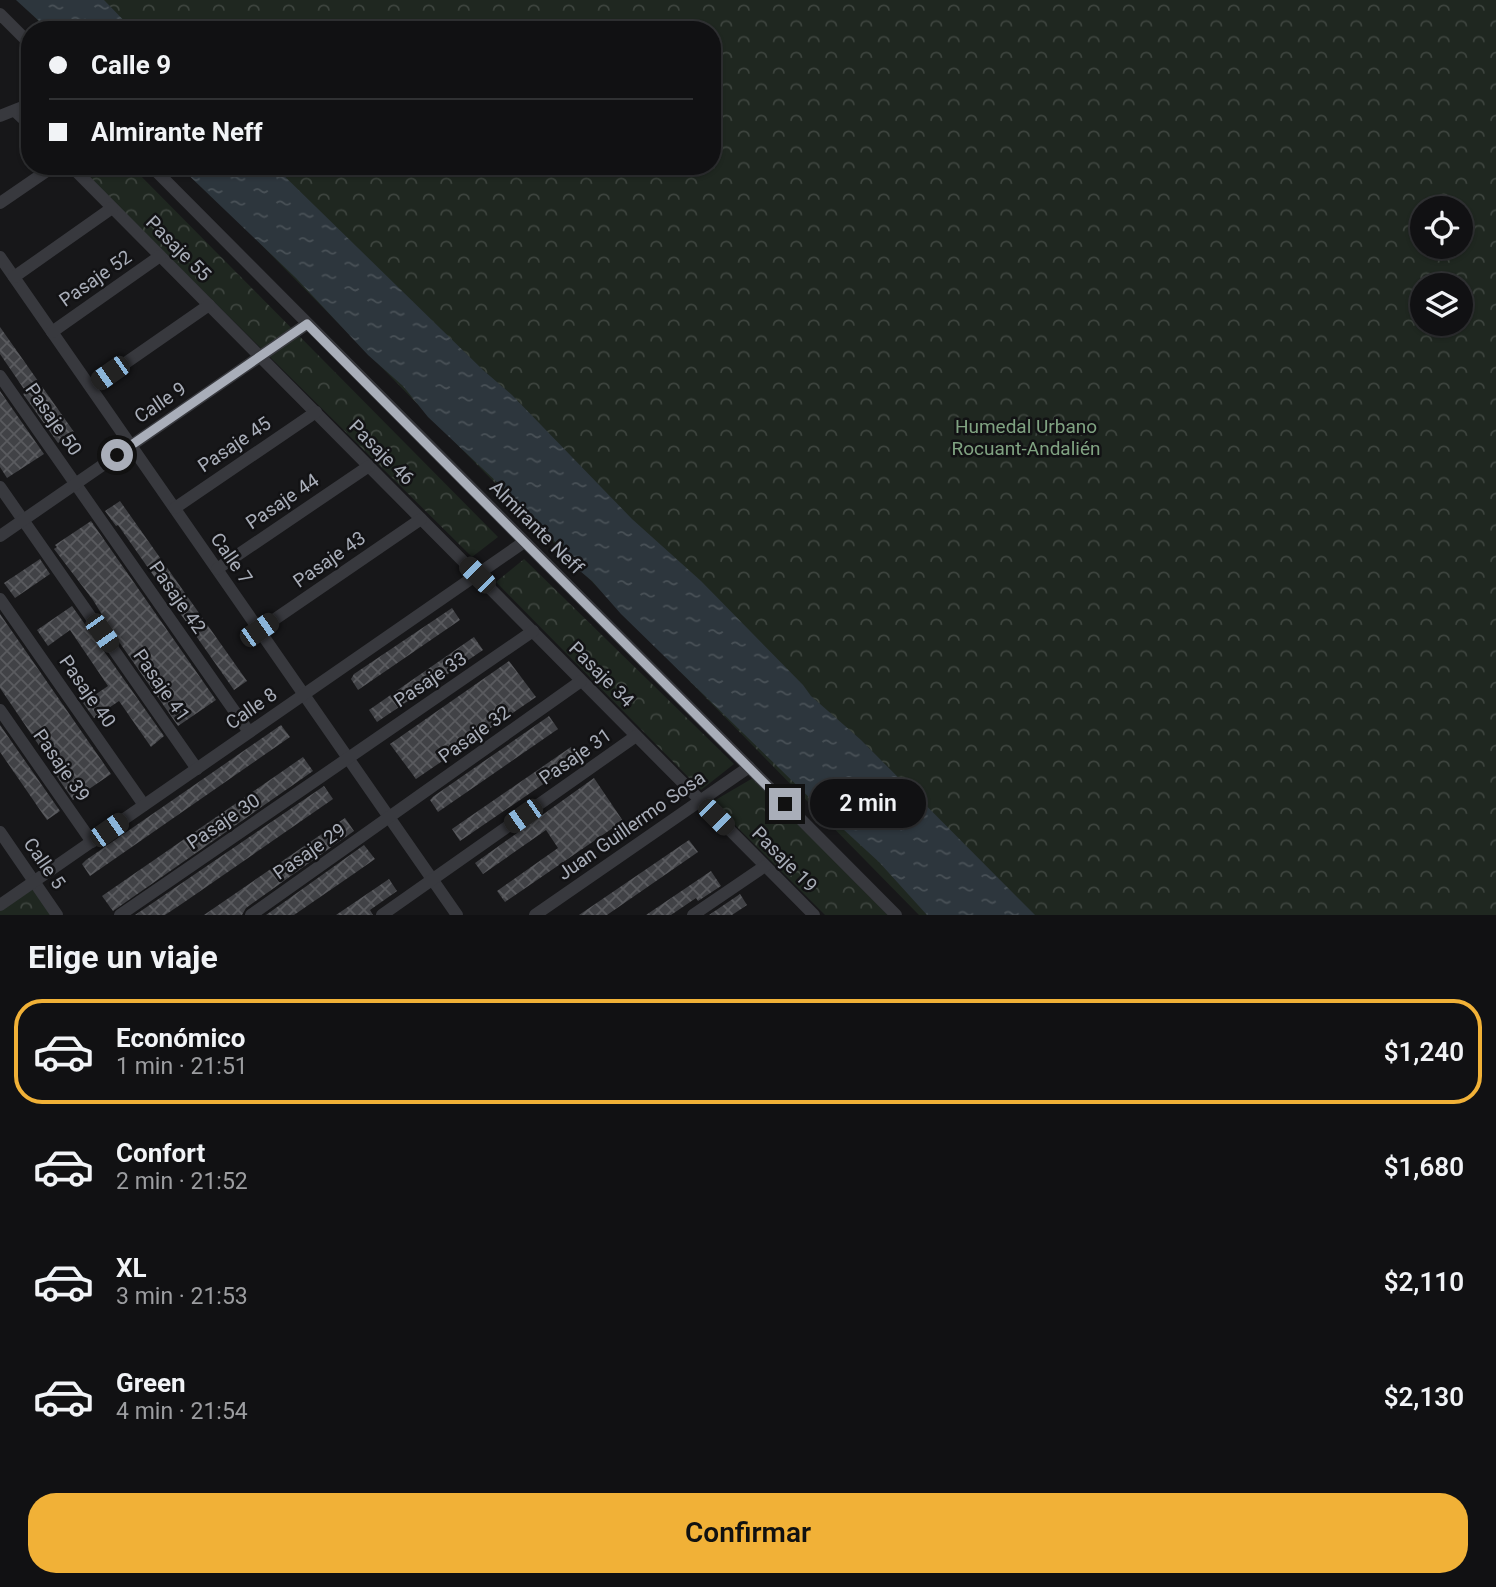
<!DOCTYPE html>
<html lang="es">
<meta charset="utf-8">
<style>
:root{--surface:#111113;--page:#1a1a1c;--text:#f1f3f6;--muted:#9c9da0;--line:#303133;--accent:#f1b137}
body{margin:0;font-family:Roboto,sans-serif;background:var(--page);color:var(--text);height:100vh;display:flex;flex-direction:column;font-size:26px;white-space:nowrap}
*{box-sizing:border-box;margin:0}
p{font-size:23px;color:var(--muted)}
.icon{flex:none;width:38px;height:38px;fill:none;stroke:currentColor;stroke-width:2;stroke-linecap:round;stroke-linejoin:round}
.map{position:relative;height:915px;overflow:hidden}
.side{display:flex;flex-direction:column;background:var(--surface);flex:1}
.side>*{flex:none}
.top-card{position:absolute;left:21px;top:21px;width:700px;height:154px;border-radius:28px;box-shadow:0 2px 5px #0004,0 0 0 2px var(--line);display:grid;align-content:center;height:154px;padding:0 28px;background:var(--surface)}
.fabs{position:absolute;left:1410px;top:196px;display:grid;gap:14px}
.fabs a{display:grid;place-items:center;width:63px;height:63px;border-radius:50%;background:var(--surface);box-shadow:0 2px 5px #0004,0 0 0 2px var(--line);font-size:35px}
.end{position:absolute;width:32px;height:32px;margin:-16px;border:9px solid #a9aeb9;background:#111;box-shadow:0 0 0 4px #111}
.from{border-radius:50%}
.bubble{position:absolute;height:49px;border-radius:24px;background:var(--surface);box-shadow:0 2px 5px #0004,0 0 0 2px var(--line);font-size:23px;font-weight:600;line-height:49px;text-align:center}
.car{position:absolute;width:21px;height:42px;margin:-21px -10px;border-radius:9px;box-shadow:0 0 5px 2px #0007;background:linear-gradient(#222 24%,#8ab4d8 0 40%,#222 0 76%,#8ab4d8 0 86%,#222 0)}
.top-card b{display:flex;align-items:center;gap:24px;height:66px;font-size:26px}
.top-card b+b{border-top:2px solid var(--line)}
.top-card i{width:18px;height:18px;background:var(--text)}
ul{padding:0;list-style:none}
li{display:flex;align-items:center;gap:21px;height:105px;margin:0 14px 10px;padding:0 14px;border:4px solid transparent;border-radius:28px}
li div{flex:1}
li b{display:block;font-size:26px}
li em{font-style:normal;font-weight:600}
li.on{border-color:var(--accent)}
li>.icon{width:63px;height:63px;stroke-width:1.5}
h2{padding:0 28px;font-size:32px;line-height:84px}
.button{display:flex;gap:14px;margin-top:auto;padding:14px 28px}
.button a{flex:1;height:80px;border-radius:28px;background:var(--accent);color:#111;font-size:28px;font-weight:600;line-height:80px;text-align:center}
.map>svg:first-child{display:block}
</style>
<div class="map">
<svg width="1496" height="915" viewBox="0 0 1496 915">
<defs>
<pattern id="park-crowns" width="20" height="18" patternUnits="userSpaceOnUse" patternTransform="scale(1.75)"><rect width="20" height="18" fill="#1f2720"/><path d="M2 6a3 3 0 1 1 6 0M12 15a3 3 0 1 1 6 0" fill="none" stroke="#3d443e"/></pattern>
<pattern id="water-ripples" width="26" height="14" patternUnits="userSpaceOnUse" patternTransform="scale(1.75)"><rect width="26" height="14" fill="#2d363d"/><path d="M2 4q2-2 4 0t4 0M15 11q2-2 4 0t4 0" fill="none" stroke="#495157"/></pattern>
<pattern id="building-cross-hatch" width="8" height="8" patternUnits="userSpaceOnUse" patternTransform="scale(1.75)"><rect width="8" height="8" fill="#414246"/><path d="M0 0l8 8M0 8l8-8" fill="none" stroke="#5a5b5f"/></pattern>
</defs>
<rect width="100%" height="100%" fill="#171719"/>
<g fill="url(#park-crowns)" fill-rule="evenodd">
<path d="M17 0H1496V915H919L184 166H712V30H48ZM1423 208H1461V247H1423ZM1423 285H1461V324H1423Z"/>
<path d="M77 166H131L498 537 472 557Z"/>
<path d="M524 559 734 764 701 790 496 582Z"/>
<path d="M753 778 888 915H825L712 802Z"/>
<path d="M34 887 54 915H0V910Z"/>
</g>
<g fill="url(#water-ripples)">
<path d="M16 0H104L133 30H49Z"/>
<path d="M179 166H274L483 370 512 395 632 519 701 581 803 685 811 696 861 740 1035 915H927L879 862 819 807 621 614 592 581 574 566 540 523 428 417 403 386 368 355 296 278Z"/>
</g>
<g fill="url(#building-cross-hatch)">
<path d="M0 327 74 432 58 443 23 394 26 392 0 354Z"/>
<path d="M0 391 44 454 7 478 0 467Z"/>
<path d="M120 501 247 681 234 690 118 525 116 526 105 511Z"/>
<path d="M91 521 216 700 178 726 103 619 104 618 93 600 54 549 57 547 55 545Z"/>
<path d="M40 559 50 574 15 598 4 583Z"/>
<path d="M72 606 164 736 151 747 119 701 94 718 83 703 108 686 70 630 48 646 37 630Z"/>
<path d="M452 608 460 620 358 690 351 679 354 674Z"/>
<path d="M0 614 111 774 73 800 53 771 55 769 0 688Z"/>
<path d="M474 637 483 650 377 722 369 710Z"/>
<path d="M509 661 536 697 416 779 390 744Z"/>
<path d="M549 716 558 729 438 812 430 800 434 796Z"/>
<path d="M0 725 60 811 47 820 0 752Z"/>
<path d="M281 725 290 737 90 876 82 864 86 860Z"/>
<path d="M571 747 580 759 460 841 452 829Z"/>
<path d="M303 757 313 771 113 911 102 896Z"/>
<path d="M594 778 623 821 505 902 497 891 558 848 546 830 483 874 475 863Z"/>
<path d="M324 786 333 799 183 903 165 915H135Z"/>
<path d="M345 818 354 831 246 908 242 915H204Z"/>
<path d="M689 840 698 852 607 915H579Z"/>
<path d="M364 845 375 859 355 873 294 915H266Z"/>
<path d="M711 871 721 886 698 901 696 898 671 915H646Z"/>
<path d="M389 879 397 891 370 910 373 915H336Z"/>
<path d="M740 894 747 905 732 915H709Z"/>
</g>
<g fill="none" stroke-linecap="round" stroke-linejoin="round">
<g stroke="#38393e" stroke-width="12">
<path d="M0 14 30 44"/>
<path d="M15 111 30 125"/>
<path d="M0 116 30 104"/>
<path d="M71 166 814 915"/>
<path d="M151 166 896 915"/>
<path d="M0 203 54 166"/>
<path d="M0 257 457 915"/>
<path d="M14 277 112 208"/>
<path d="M52 332 160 256"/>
<path d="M0 376 249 732"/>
<path d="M91 387 209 305"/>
<path d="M0 487 197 769"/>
<path d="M175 508 316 412"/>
<path d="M0 536 307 324"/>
<path d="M217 569 369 466"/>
<path d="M0 599 144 805"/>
<path d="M259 630 421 519"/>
<path d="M0 710 92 842"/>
<path d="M0 832 57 915"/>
<path d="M0 905 524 542"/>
<path d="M120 915 533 631"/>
<path d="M251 915 581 681"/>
<path d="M382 915 636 736"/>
<path d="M535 915 749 767"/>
<path d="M693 915 765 866"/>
</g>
</g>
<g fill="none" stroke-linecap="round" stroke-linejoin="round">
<path stroke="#a9aeb9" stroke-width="9" d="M117 455 307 324 785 804"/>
</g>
<g text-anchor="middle" stroke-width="5" stroke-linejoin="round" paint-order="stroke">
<g font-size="19" fill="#a9aeb9" stroke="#121214">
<text transform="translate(179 248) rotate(45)" y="7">Pasaje 55</text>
<text transform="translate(95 278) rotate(-35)" y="7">Pasaje 52</text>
<text transform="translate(160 402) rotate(-34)" y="7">Calle 9</text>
<text transform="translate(54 419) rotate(55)" y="7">Pasaje 50</text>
<text transform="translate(234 444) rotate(-34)" y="7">Pasaje 45</text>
<text transform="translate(382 452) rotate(45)" y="7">Pasaje 46</text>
<text transform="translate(282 501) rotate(-34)" y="7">Pasaje 44</text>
<text transform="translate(537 527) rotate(45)" y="7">Almirante Neff</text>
<text transform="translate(232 558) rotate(55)" y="7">Calle 7</text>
<text transform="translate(329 559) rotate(-35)" y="7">Pasaje 43</text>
<text transform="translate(178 597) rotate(55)" y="7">Pasaje 42</text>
<text transform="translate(602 674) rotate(45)" y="7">Pasaje 34</text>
<text transform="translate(430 679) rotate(-34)" y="7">Pasaje 33</text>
<text transform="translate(162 685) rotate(55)" y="7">Pasaje 41</text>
<text transform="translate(88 691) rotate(55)" y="7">Pasaje 40</text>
<text transform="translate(251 708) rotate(-35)" y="7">Calle 8</text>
<text transform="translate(474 734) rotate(-36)" y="7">Pasaje 32</text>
<text transform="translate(575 756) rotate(-35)" y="7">Pasaje 31</text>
<text transform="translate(62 765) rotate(55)" y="7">Pasaje 39</text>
<text transform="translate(223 821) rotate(-34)" y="7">Pasaje 30</text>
<text transform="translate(631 825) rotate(-35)" y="7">Juan Guillermo Sosa</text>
<text transform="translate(309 851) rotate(-35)" y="7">Pasaje 29</text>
<text transform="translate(785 859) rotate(45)" y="7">Pasaje 19</text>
<text transform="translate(45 863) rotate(55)" y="7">Calle 5</text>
</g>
<g font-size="19" fill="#80a382" stroke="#121214">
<text x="1026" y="433">Humedal Urbano<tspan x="1026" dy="22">Rocuant-Andalién</tspan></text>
</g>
</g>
</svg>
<div class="fabs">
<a><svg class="icon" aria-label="locate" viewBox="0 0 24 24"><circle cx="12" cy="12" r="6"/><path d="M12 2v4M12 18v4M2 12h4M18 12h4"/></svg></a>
<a><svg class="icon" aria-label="layers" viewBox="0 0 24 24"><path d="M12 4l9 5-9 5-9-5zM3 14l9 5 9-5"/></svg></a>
</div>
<i class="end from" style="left:117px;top:455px"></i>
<i class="end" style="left:785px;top:804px"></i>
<div class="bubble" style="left:810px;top:779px;width:116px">2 min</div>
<i class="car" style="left:110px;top:373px;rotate:235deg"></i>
<i class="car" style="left:477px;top:575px;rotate:315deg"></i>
<i class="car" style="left:259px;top:630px;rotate:55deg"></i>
<i class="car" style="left:102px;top:633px;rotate:145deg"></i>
<i class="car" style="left:523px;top:816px;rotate:235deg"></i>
<i class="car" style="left:716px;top:817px;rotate:135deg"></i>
<i class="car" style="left:109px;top:830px;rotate:55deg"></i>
<div class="top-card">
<b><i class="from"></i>Calle 9</b>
<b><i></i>Almirante Neff</b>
</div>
</div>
<section class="side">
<h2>Elige un viaje</h2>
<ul>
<li class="on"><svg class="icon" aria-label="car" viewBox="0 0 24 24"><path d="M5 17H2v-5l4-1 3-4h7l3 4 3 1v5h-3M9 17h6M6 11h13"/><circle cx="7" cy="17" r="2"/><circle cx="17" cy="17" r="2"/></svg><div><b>Económico</b><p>1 min · 21:51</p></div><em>$1,240</em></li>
<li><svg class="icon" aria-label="car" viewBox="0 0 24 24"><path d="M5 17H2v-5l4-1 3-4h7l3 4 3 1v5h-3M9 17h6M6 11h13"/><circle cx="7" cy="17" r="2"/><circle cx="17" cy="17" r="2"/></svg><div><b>Confort</b><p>2 min · 21:52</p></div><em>$1,680</em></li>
<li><svg class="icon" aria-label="car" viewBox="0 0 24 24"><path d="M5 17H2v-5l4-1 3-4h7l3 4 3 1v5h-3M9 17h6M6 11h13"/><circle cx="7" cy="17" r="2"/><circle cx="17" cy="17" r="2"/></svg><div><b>XL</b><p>3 min · 21:53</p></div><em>$2,110</em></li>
<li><svg class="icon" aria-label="car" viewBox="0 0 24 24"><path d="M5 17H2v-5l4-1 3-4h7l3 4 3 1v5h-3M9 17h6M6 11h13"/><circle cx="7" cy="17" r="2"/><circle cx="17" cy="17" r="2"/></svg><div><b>Green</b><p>4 min · 21:54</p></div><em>$2,130</em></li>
</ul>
<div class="button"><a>Confirmar</a></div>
</section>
